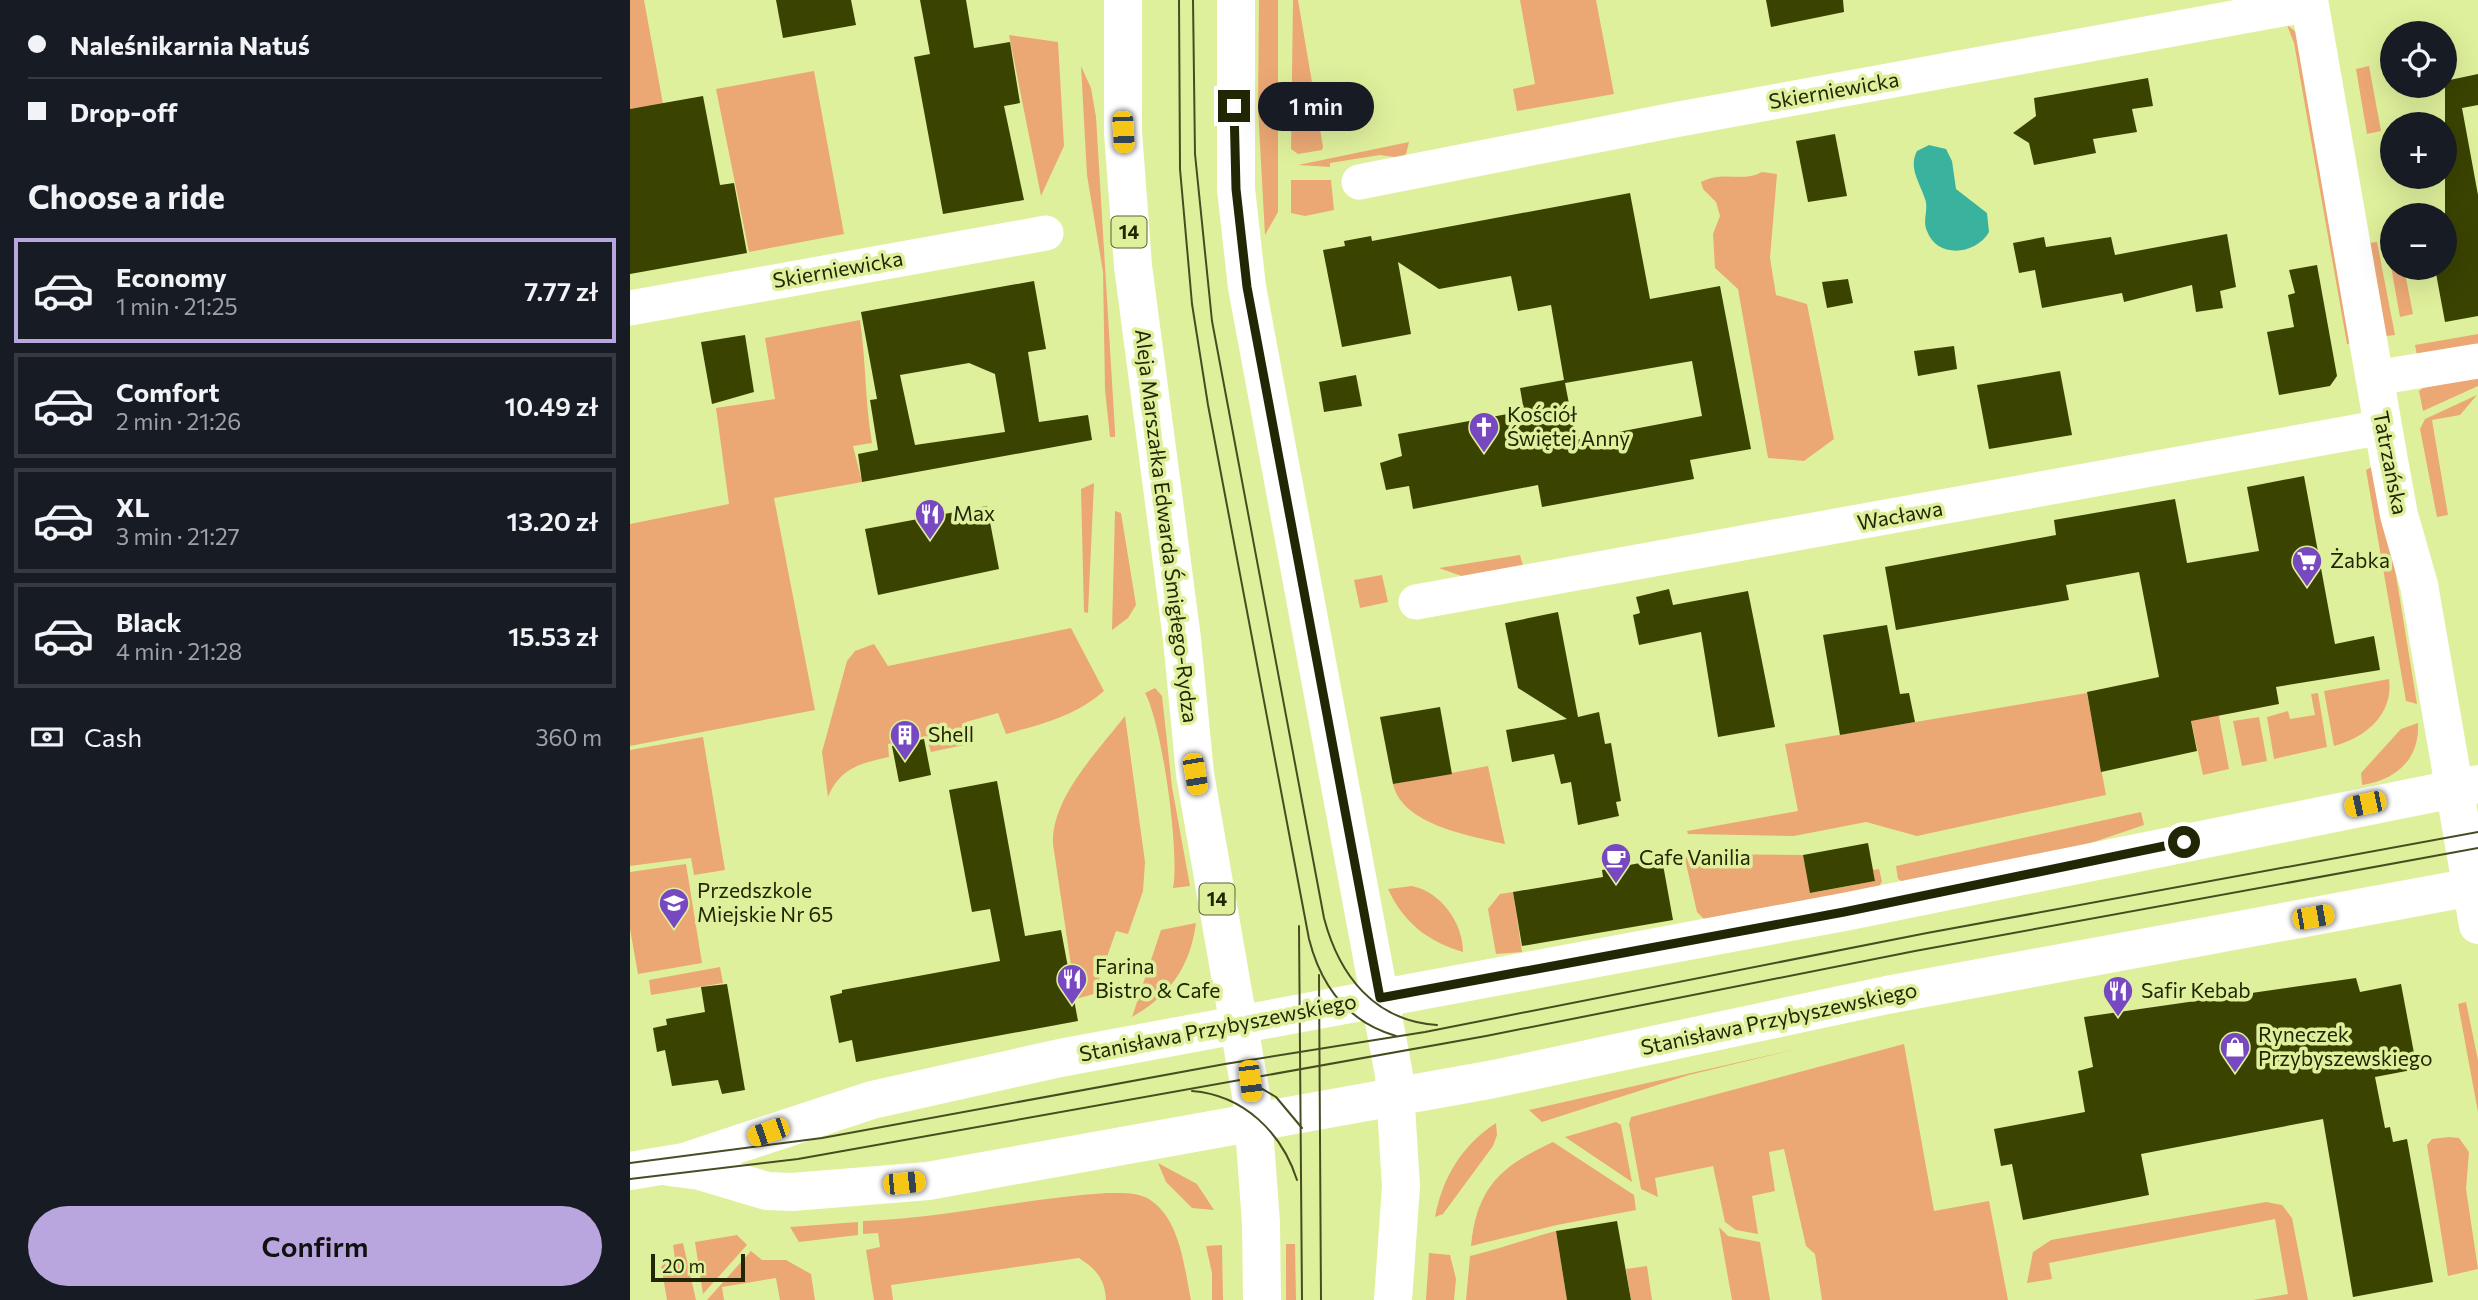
<!DOCTYPE html>
<meta charset="utf-8">
<style>
:root{--surface:#171b24;--page:#242831;--text:#f1f3f6;--muted:#9ea1a6;--line:#363941;--accent:#baa6de}
body{margin:0;font-family:Commissioner,sans-serif;background:var(--page);color:var(--text);height:100vh;display:flex;flex-direction:column;font-size:26px;white-space:nowrap}
*{box-sizing:border-box;margin:0}
p{font-size:23px;color:var(--muted)}
.icon{flex:none;width:38px;height:38px;fill:none;stroke:currentColor;stroke-width:2;stroke-linecap:round;stroke-linejoin:round}
.map{position:relative;flex:1;overflow:hidden}
.panel{display:flex;flex-direction:column;background:var(--surface);width:630px}
.panel>*{flex:none}
.guide{display:grid;align-content:center;height:154px;padding:0 28px;background:var(--surface)}
.fabs{position:absolute;left:1750px;top:21px;display:grid;gap:14px}
.fabs a{display:grid;place-items:center;width:77px;height:77px;border-radius:50%;background:var(--surface);box-shadow:0 7px 28px #0002;font-size:35px}
.scale{position:absolute;left:21px;bottom:18px;width:94px;box-sizing:border-box;padding-left:7px;border:4px solid #212704;border-top:0;font-size:19px;line-height:24px;white-space:nowrap;color:#212704;-webkit-text-stroke:5px #dff09c;paint-order:stroke}
.end{position:absolute;width:32px;height:32px;margin:-16px;border:9px solid #212704;background:#fff;box-shadow:0 0 0 4px #fff}
.from{border-radius:50%}
.bubble{position:absolute;height:49px;border-radius:24px;background:var(--surface);box-shadow:0 7px 28px #0002;font-size:23px;font-weight:600;line-height:49px;text-align:center}
.car{position:absolute;width:21px;height:42px;margin:-21px -10px;border-radius:9px;box-shadow:0 0 5px 2px #0007;background:linear-gradient(#f5c518 24%,#345 0 40%,#f5c518 0 76%,#345 0 86%,#f5c518 0)}
.guide b{display:flex;align-items:center;gap:24px;height:66px;font-size:26px}
.guide b+b{border-top:2px solid var(--line)}
.guide i{width:18px;height:18px;background:var(--text)}
ul{padding:0;list-style:none}
li{display:flex;align-items:center;gap:21px;height:105px;margin:0 14px 10px;padding:0 14px;border:4px solid var(--line);border-radius:0px}
li div{flex:1}
li b{display:block;font-size:26px}
li em{font-style:normal;font-weight:600}
li.current{border-color:var(--accent)}
li>.icon{width:63px;height:63px;stroke-width:1.5}
h2{padding:0 28px;font-size:32px;line-height:84px}
.pay{display:flex;align-items:center;gap:18px;height:77px;padding:0 28px;font-size:26px}
.pay p{margin-inline-start:auto}
.action{display:flex;gap:14px;margin-top:auto;padding:14px 28px}
.action a{flex:1;height:80px;border-radius:42px;background:var(--accent);color:#111;font-size:28px;font-weight:600;line-height:80px;text-align:center}
main{display:flex;flex:1;min-height:0}
.map>svg:first-child{display:block}
</style>
<main>
<section class="panel">
<div class="guide">
<b><i class="from"></i>Naleśnikarnia Natuś</b>
<b><i></i>Drop-off</b>
</div>
<h2>Choose a ride</h2>
<ul>
<li class="current"><svg class="icon" aria-label="car" viewBox="0 0 24 24"><path d="M5 17H2v-5l4-1 3-4h7l3 4 3 1v5h-3M9 17h6M6 11h13"/><circle cx="7" cy="17" r="2"/><circle cx="17" cy="17" r="2"/></svg><div><b>Economy</b><p>1 min · 21:25</p></div><em>7.77 zł</em></li>
<li><svg class="icon" aria-label="car" viewBox="0 0 24 24"><path d="M5 17H2v-5l4-1 3-4h7l3 4 3 1v5h-3M9 17h6M6 11h13"/><circle cx="7" cy="17" r="2"/><circle cx="17" cy="17" r="2"/></svg><div><b>Comfort</b><p>2 min · 21:26</p></div><em>10.49 zł</em></li>
<li><svg class="icon" aria-label="car" viewBox="0 0 24 24"><path d="M5 17H2v-5l4-1 3-4h7l3 4 3 1v5h-3M9 17h6M6 11h13"/><circle cx="7" cy="17" r="2"/><circle cx="17" cy="17" r="2"/></svg><div><b>XL</b><p>3 min · 21:27</p></div><em>13.20 zł</em></li>
<li><svg class="icon" aria-label="car" viewBox="0 0 24 24"><path d="M5 17H2v-5l4-1 3-4h7l3 4 3 1v5h-3M9 17h6M6 11h13"/><circle cx="7" cy="17" r="2"/><circle cx="17" cy="17" r="2"/></svg><div><b>Black</b><p>4 min · 21:28</p></div><em>15.53 zł</em></li>
</ul>
<div class="pay"><svg class="icon" aria-label="cash" viewBox="0 0 24 24"><path d="M3 7h18v10H3z"/><circle cx="12" cy="12" r="2"/></svg>Cash<p>360 m</p></div>
<div class="action"><a>Confirm</a></div>
</section>
<div class="map">
<svg width="1848" height="1300" viewBox="0 0 1848 1300">
<rect width="100%" height="100%" fill="#dff09c"/>
<g fill="#eba875">
<path d="M0 0H14L33 104 0 109Z"/>
<path d="M629 0H648V212L635 235 628 108Z"/>
<path d="M663 0H668L693 147 692 150 668 154 661 149Z"/>
<path d="M890 0H966L984 94 887 111 883 89 905 84Z"/>
<path d="M1657 25 1669 34 1724 343 1717 344 1664 43Z"/>
<path d="M379 35 428 42 434 146 411 196Z"/>
<path d="M451 66 461 88 466 117 485 431V437H480L475 390 473 272 457 175Z"/>
<path d="M1739 66 1751 131 1737 134 1726 69Z"/>
<path d="M184 71 214 234 119 252 86 89Z"/>
<path d="M779 142 776 154 771 158 750 155 700 163V167L668 165Z"/>
<path d="M1132 172 1147 174 1140 258 1146 295 1177 304 1204 439 1174 461 1138 458 1108 289 1085 268 1083 234 1090 216 1086 202 1073 189 1071 182C1094 170 1112 183 1132 172Z"/>
<path d="M661 180H701L704 210 675 216 661 213Z"/>
<path d="M1747 242 1765 335 1756 336 1738 243Z"/>
<path d="M1762 243V268H1774L1783 314 1770 317 1757 244Z"/>
<path d="M230 320C236 361 235 402 242 443L223 446 232 482 144 498 185 710 0 746V524L99 504 86 408 145 399 135 338Z"/>
<path d="M1848 334V349L1788 360 1785 345Z"/>
<path d="M1848 377V386L1793 411 1789 391 1793 388Z"/>
<path d="M1847 395 1830 415 1802 420 1818 515 1807 517 1790 429 1795 419Z"/>
<path d="M1744 466 1749 471 1787 704 1776 701 1736 470Z"/>
<path d="M464 483 458 613 454 612 451 489Z"/>
<path d="M485 511 491 513 506 605 498 618 482 630Z"/>
<path d="M890 555 894 569 840 579 809 568Z"/>
<path d="M752 575 758 602 730 608 724 580Z"/>
<path d="M441 628 474 691C446 716 412 724 376 734L368 713 336 722 343 743 301 752 296 736 258 744 259 757C231 763 210 768 198 797L192 752 217 661 225 651 244 644 258 666Z"/>
<path d="M1580 669 1599 769 1573 775 1551 674Z"/>
<path d="M1759 679C1764 714 1735 738 1704 746L1694 691Z"/>
<path d="M525 688 532 696 542 787 560 886 543 888C550 854 532 723 515 693Z"/>
<path d="M1457 693 1476 795 1287 836 1236 822 1164 836 1058 834 1057 831 1168 811 1155 744Z"/>
<path d="M1688 693 1697 747 1644 759 1637 717 1658 711 1660 719 1685 715 1681 694Z"/>
<path d="M495 716 515 862 513 891 498 934 486 931 464 994 446 999 423 844C421 798 468 751 495 716Z"/>
<path d="M1629 717 1637 761 1612 766 1603 721Z"/>
<path d="M1788 723C1790 759 1766 780 1732 785L1731 773 1771 729Z"/>
<path d="M73 737 95 870 64 875 61 858 0 866V750Z"/>
<path d="M858 766 875 844C841 836 772 825 763 784Z"/>
<path d="M1511 812 1514 825 1455 845 1273 882 1268 879 1266 866Z"/>
<path d="M1058 854 1173 855 1181 893 1245 881 1243 870 1249 869 1252 881 1249 887 1074 919 1067 912 1055 859Z"/>
<path d="M56 864 72 963 8 974 0 929V872Z"/>
<path d="M782 886C811 892 833 923 833 952 798 942 773 922 758 889Z"/>
<path d="M883 892 892 952 866 954 858 909 870 894Z"/>
<path d="M566 923C560 967 540 995 502 1017L531 930Z"/>
<path d="M90 967 93 983 21 995 19 980Z"/>
<path d="M1836 1002 1848 1060V1112L1828 1004Z"/>
<path d="M1274 1044 1304 1211 1359 1201 1378 1300H1192L1185 1254 1176 1246 1154 1149 1139 1152 1145 1191 1122 1196 1128 1234 1106 1230 1095 1222 1083 1166 1025 1178 1028 1197 1011 1189 999 1124 1001 1117Z"/>
<path d="M1171 1048 1059 1075 912 1122 899 1110Z"/>
<path d="M986 1122 991 1125 1002 1182 935 1137Z"/>
<path d="M866 1123 867 1135 863 1146 813 1214 805 1217C812 1178 832 1145 866 1123Z"/>
<path d="M1819 1137 1829 1138 1839 1152 1836 1189 1848 1269 1818 1276 1797 1145 1802 1139Z"/>
<path d="M923 1142 1004 1195 1006 1210 927 1225 841 1246C847 1187 871 1166 923 1142Z"/>
<path d="M528 1163 567 1184 584 1210 562 1208 536 1182Z"/>
<path d="M477 1193C489 1193 504 1192 515 1197 550 1214 554 1267 561 1300H476C475 1279 466 1269 449 1258L261 1285 263 1300H244L236 1250 250 1247 248 1233 233 1234V1221C315 1218 395 1198 477 1193Z"/>
<path d="M1636 1202 1652 1205 1662 1218 1678 1300H1623L1658 1294 1645 1219 1419 1263 1422 1279 1397 1283 1403 1252 1421 1240Z"/>
<path d="M228 1222V1235L169 1242 160 1227Z"/>
<path d="M1089 1227 1098 1236 1130 1242 1140 1300H1102Z"/>
<path d="M926 1231 937 1300H836L840 1256C870 1249 896 1239 926 1231Z"/>
<path d="M107 1235 117 1245 73 1294 65 1242Z"/>
<path d="M53 1243 66 1300H37L31 1265 34 1256 36 1268 46 1266 43 1245Z"/>
<path d="M656 1244H665L666 1300H656Z"/>
<path d="M592 1245 593 1300H582V1273L576 1246Z"/>
<path d="M121 1251 132 1260H156L181 1274 185 1300H150L146 1278 92 1287 94 1300H77Z"/>
<path d="M799 1253 820 1255 826 1279 824 1300H796Z"/>
<path d="M1017 1266 1022 1300H1001L996 1269Z"/>
</g>
<path fill="#39b39d" d="M1299 145 1316 149 1322 161 1326 189 1357 213 1359 232C1346 255 1307 259 1297 231 1292 221 1299 209 1295 199 1290 183 1278 168 1287 151Z"/>
<g fill="#3a4300" fill-rule="evenodd">
<path d="M146 0H221L226 25 153 38Z"/>
<path d="M290 0H336L344 48 380 42 390 103 374 106 394 200 313 214 284 57 300 54Z"/>
<path d="M1136 0H1213L1214 12 1141 27Z"/>
<path d="M1848 74V105L1832 108 1848 195V316L1815 322 1805 268H1815V81Z"/>
<path d="M1518 78 1523 106 1502 109 1507 132 1463 139 1466 153 1404 165 1399 143 1383 133 1406 116 1404 98Z"/>
<path d="M73 96 90 185 104 183 117 253 0 274V109Z"/>
<path d="M1205 134 1217 196 1178 202 1166 141Z"/>
<path d="M1000 193 1020 299 1090 286 1121 449 1060 460 1064 479 912 507 908 485 783 509 779 486 756 490 750 463 772 456 768 434 894 411 890 388 934 380 921 305 888 311 881 276 809 289 768 262 781 334 712 347 693 250 715 246 714 241 741 236 742 241ZM1062 361 1072 416 946 440 935 383Z"/>
<path d="M1597 234 1606 287 1590 291 1593 308 1566 312 1562 285 1494 302 1492 293 1412 308 1405 270 1389 273 1383 243 1414 237 1416 247 1481 237 1485 255Z"/>
<path d="M1687 265 1707 376 1700 386 1649 395 1637 332 1664 327 1658 295 1665 293 1659 270Z"/>
<path d="M1218 279 1223 303 1197 308 1192 282Z"/>
<path d="M404 281 416 349 398 352 409 422 458 415 462 440 232 482 228 454 248 450 240 400 247 399 231 312ZM339 363 365 374 375 432 285 445 270 375Z"/>
<path d="M115 335 124 392 82 404 71 342Z"/>
<path d="M1324 346 1327 369 1288 376 1284 351Z"/>
<path d="M1430 371 1442 435 1359 449 1347 385Z"/>
<path d="M726 375 732 406 694 412 689 382Z"/>
<path d="M1674 476 1705 644 1744 636 1750 670 1646 687 1649 704 1561 721 1567 751 1471 772 1457 692 1529 677 1509 572 1436 585 1439 600 1266 630 1255 567 1426 535 1424 520 1545 499 1557 563 1629 551 1617 487Z"/>
<path d="M357 506 369 569 248 595 235 529Z"/>
<path d="M1039 589 1043 605 1118 591 1145 727 1088 737 1071 632 1009 645 1003 615 1010 613 1006 597Z"/>
<path d="M928 612 948 717 969 712 975 744 981 743 991 801 986 802 989 816 948 825 941 782 931 784 924 754 882 762 876 730 937 719 888 688 875 623Z"/>
<path d="M1257 625 1270 694 1279 693 1285 722 1210 735 1193 635Z"/>
<path d="M810 707 822 774 763 784 750 717Z"/>
<path d="M294 739 301 775 269 782 262 746Z"/>
<path d="M367 781 395 936 431 930 448 1021 226 1062 222 1040 209 1043 200 996 212 993V990L370 961 360 909 342 912 319 790Z"/>
<path d="M1238 843 1245 881 1180 893 1173 855Z"/>
<path d="M1032 859 1043 920 892 946 883 892 973 877 972 870Z"/>
<path d="M1726 978 1730 992 1771 984 1787 1069 1745 1077 1755 1128 1760 1127 1763 1142 1777 1139 1803 1282 1723 1297 1693 1119 1511 1154 1519 1195 1393 1220 1382 1164 1371 1166 1364 1129 1455 1112 1448 1071 1463 1067 1454 1017Z"/>
<path d="M97 984 115 1090 92 1094 88 1080 42 1086 35 1050 27 1052 23 1028 37 1025 36 1019 75 1012 71 987Z"/>
<path d="M987 1221 1001 1300H937L926 1231Z"/>
</g>
<g fill="none" stroke-linecap="round" stroke-linejoin="round">
<g stroke="#fff" stroke-width="35">
<path d="M729 182 1044 120 1680 4"/>
<path d="M0 308 416 233"/>
<path d="M1745 378 1848 361"/>
<path d="M786 602 1753 427"/>
</g>
<g stroke="#fff" stroke-width="38">
<path d="M1679 0 1759 461 1769 515 1789 585 1848 925"/>
<path d="M39 1167 70 1171 137 1191 162 1192 298 1181 864 1079 1257 995 1848 886"/>
<path d="M0 1171 54 1162 242 1100 430 1058 1214 912 1848 784"/>
</g>
<g stroke="#fff" stroke-width="38">
<path d="M493 0V132L503 266 552 639 565 774 622 1101 631 1223 632 1300"/>
<path d="M606 0V189L617 287 764 1075 771 1186 763 1300"/>
</g>
<g stroke="#464e21" stroke-width="2">
<path d="M549 0 550 169 562 304 578 405 679 939C691 986 718 1022 766 1036"/>
<path d="M563 0 565 154 582 321 694 918C709 975 744 1021 807 1025"/>
<path d="M669 926 672 1300"/>
<path d="M689 975 691 1300"/>
<path d="M612 1077 646 1097 672 1128"/>
<path d="M562 1091C614 1095 652 1133 667 1180"/>
<path d="M0 1163 192 1138 595 1064 795 1032 1297 933 1848 832"/>
<path d="M0 1179 168 1159 856 1036 1285 951 1848 848"/>
</g>
</g>
<g fill="none" stroke-linecap="round" stroke-linejoin="round">
<path stroke="#212704" stroke-width="9" d="M604 106 606 189 617 287 750 998 1214 912 1554 842"/>
</g>
<defs>
<g id="church-pin" transform="scale(1.575)"><path d="M0 17L-7.5 6A9.5 9.5 0 1 1 7.5 6Z" fill="#7748c0" stroke="#dff09c"/><path d="M-1.2-6h2.4v3.5h3.3v2.4h-3.3V6h-2.4V-.1h-3.3v-2.4h3.3Z" fill="#fff"/></g>
<g id="restaurant-pin" transform="scale(1.575)"><path d="M0 17L-7.5 6A9.5 9.5 0 1 1 7.5 6Z" fill="#7748c0" stroke="#dff09c"/><path d="M-5-6h1v4h1v-4h1v4h1v-4h1v5L-1.5 .5V6h-2V.5L-5-1ZM5-6V6H3V1.5H1.5Q1.5-4 5-6Z" fill="#fff"/></g>
<g id="supermarket-pin" transform="scale(1.575)"><path d="M0 17L-7.5 6A9.5 9.5 0 1 1 7.5 6Z" fill="#7748c0" stroke="#dff09c"/><path d="M-6-5.5h2.5l.6 2H6L4.5 2H-2.5L-4.4-4H-6ZM-1.5 3.2a1.3 1.3 0 1 0 .1 0ZM3 3.2a1.3 1.3 0 1 0 .1 0Z" fill="#fff"/></g>
<g id="building-pin" transform="scale(1.575)"><path d="M0 17L-7.5 6A9.5 9.5 0 1 1 7.5 6Z" fill="#7748c0" stroke="#dff09c"/><path d="M-4-6H4V6H1V3H-1V6H-4ZM-2.5-4.3h1.7v1.8h-1.7ZM.8-4.3h1.7v1.8H.8ZM-2.5-1h1.7V.8h-1.7ZM.8-1h1.7V.8H.8Z" fill="#fff"/></g>
<g id="cafe-pin" transform="scale(1.575)"><path d="M0 17L-7.5 6A9.5 9.5 0 1 1 7.5 6Z" fill="#7748c0" stroke="#dff09c"/><path d="M-5.5-4.5H6V0H3Q3 3.5 0 3.5H-2.5Q-5.5 3.5-5.5 0ZM3-3.2v2h1.7v-2ZM-6 4.5H4V6H-6Z" fill="#fff"/></g>
<g id="school-pin" transform="scale(1.575)"><path d="M0 17L-7.5 6A9.5 9.5 0 1 1 7.5 6Z" fill="#7748c0" stroke="#dff09c"/><path d="M0-5L7-2L0 1L-7-2ZM-4 1L0 2.5L4 1V4Q0 6-4 4Z" fill="#fff"/></g>
<g id="shop-pin" transform="scale(1.575)"><path d="M0 17L-7.5 6A9.5 9.5 0 1 1 7.5 6Z" fill="#7748c0" stroke="#dff09c"/><path d="M-5-2.5h2.3a2.7 3.5 0 0 1 5.4 0H5L5.5 6h-11ZM-1.5-2.5h3a1.5 2.3 0 0 0-3 0Z" fill="#fff"/></g>
</defs>
<g fill-rule="evenodd">
<use href="#church-pin" x="854" y="427"/>
<use href="#restaurant-pin" x="300" y="514"/>
<use href="#supermarket-pin" x="1677" y="561"/>
<use href="#building-pin" x="275" y="735"/>
<use href="#cafe-pin" x="986" y="858"/>
<use href="#school-pin" x="44" y="903"/>
<use href="#restaurant-pin" x="442" y="979"/>
<use href="#restaurant-pin" x="1488" y="991"/>
<use href="#shop-pin" x="1605" y="1047"/>
</g>
<g text-anchor="middle" stroke-width="7" stroke-linejoin="round" paint-order="stroke">
<g fill="#dff09c" stroke="#5a6332" stroke-width="2">
<rect x="481.5" y="216.5" width="35" height="31" rx="5"/>
<rect x="569.5" y="883.5" width="35" height="31" rx="5"/>
</g>
<g font-size="19" font-weight="bold" fill="#212704">
<text x="499" y="239">14</text>
<text x="587" y="906">14</text>
</g>
<g font-size="21" fill="#212704" stroke="#dff09c">
<text transform="translate(1204 91) rotate(-10)" y="7">Skierniewicka</text>
<text transform="translate(208 270) rotate(-10)" y="7">Skierniewicka</text>
<text transform="translate(1760 463) rotate(79)" y="7">Tatrzańska</text>
<text transform="translate(1270 516) rotate(-10)" y="7">Wacława</text>
<text transform="translate(536 526) rotate(83)" y="7">Aleja Marszałka Edwarda Śmigłego-Rydza</text>
<text transform="translate(1149 1019) rotate(-12)" y="7">Stanisława Przybyszewskiego</text>
<text transform="translate(588 1028) rotate(-11)" y="7">Stanisława Przybyszewskiego</text>
</g>
<g font-size="21" fill="#212704" stroke="#dff09c" text-anchor="start">
<text x="877" y="422">Kościół<tspan x="877" dy="24">Świętej Anny</tspan></text>
<text x="323" y="521">Max</text>
<text x="1700" y="568">Żabka</text>
<text x="298" y="742">Shell</text>
<text x="1009" y="865">Cafe Vanilia</text>
<text x="67" y="898">Przedszkole<tspan x="67" dy="24">Miejskie Nr 65</tspan></text>
<text x="465" y="974">Farina<tspan x="465" dy="24">Bistro &amp; Cafe</tspan></text>
<text x="1511" y="998">Safir Kebab</text>
<text x="1628" y="1042">Ryneczek<tspan x="1628" dy="24">Przybyszewskiego</tspan></text>
</g>
</g>
</svg>
<div class="fabs">
<a><svg class="icon" aria-label="locate" viewBox="0 0 24 24"><circle cx="12" cy="12" r="6"/><path d="M12 2v4M12 18v4M2 12h4M18 12h4"/></svg></a>
<a>+</a>
<a>−</a>
</div>
<div class="scale">20 m</div>
<i class="end from" style="left:1554px;top:842px"></i>
<i class="end" style="left:604px;top:106px"></i>
<div class="bubble" style="left:628px;top:82px;width:116px">1 min</div>
<i class="car" style="left:493px;top:132px;rotate:177deg"></i>
<i class="car" style="left:565px;top:774px;rotate:170deg"></i>
<i class="car" style="left:1735px;top:804px;rotate:258deg"></i>
<i class="car" style="left:1683px;top:917px;rotate:80deg"></i>
<i class="car" style="left:620px;top:1081px;rotate:173deg"></i>
<i class="car" style="left:138px;top:1132px;rotate:251deg"></i>
<i class="car" style="left:274px;top:1183px;rotate:84deg"></i>
</div>
</main>
